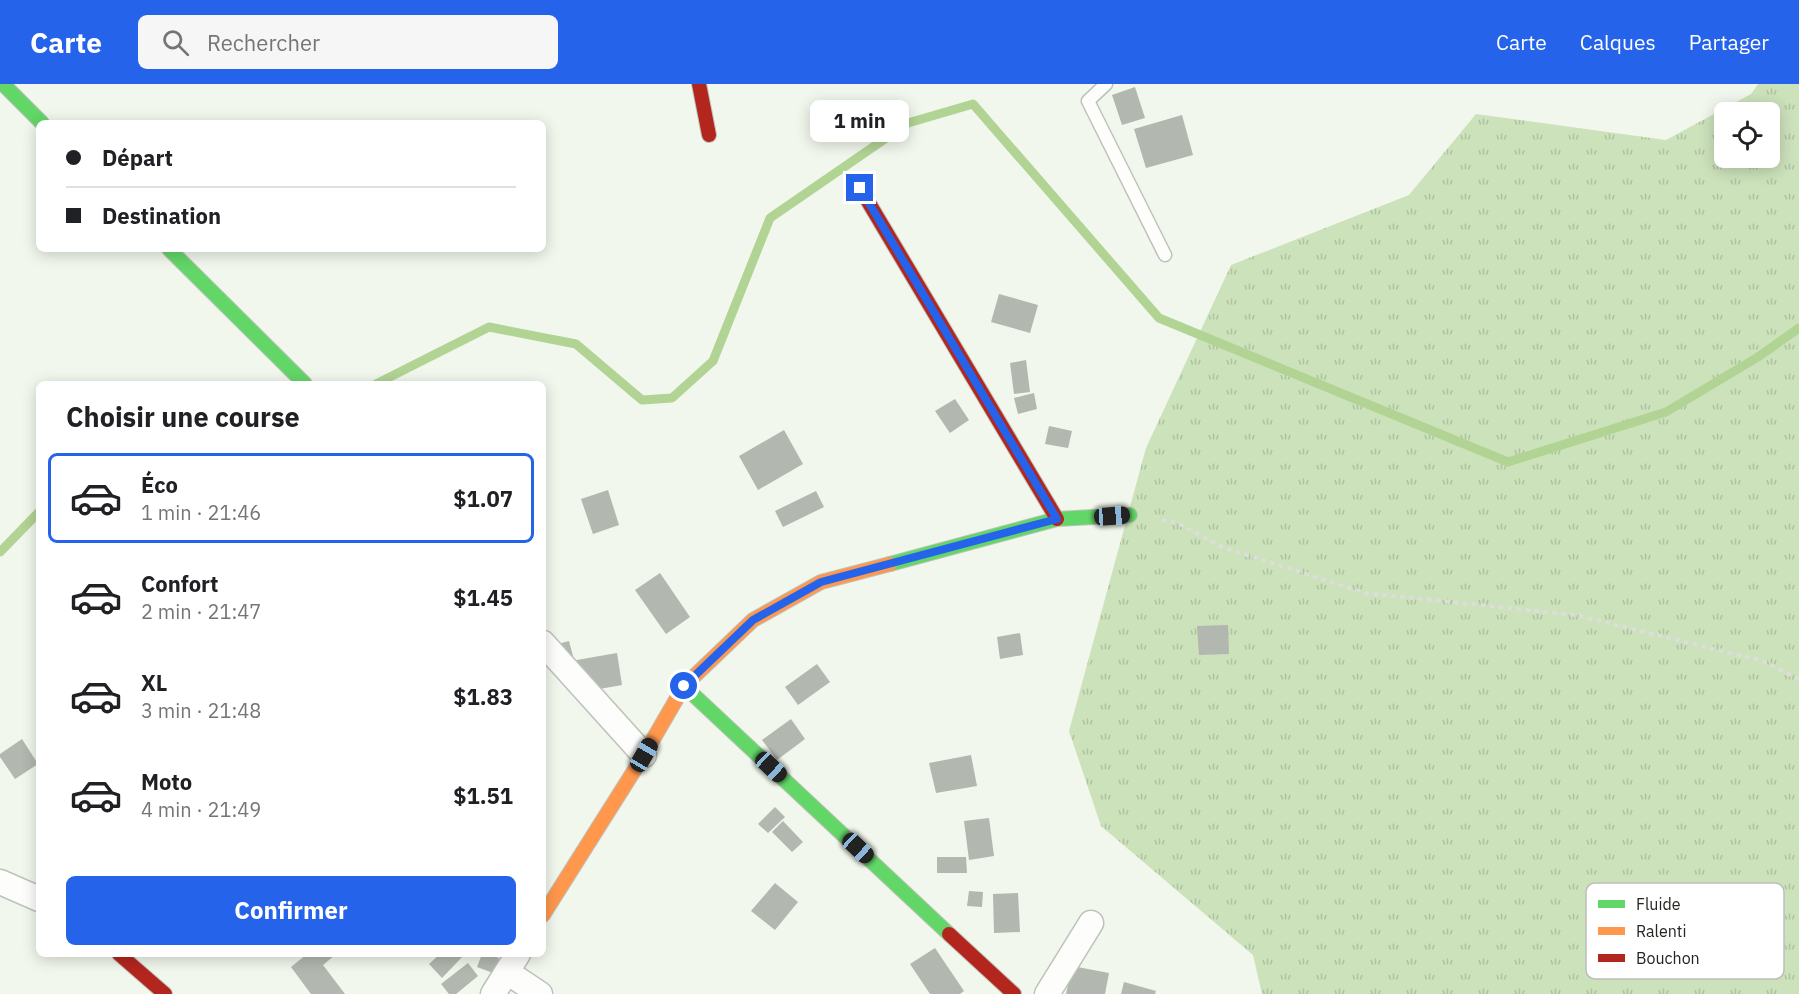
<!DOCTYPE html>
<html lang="fr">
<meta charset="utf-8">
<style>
:root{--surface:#fff;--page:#f6f6f6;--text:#202124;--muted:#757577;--line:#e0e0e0;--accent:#2563eb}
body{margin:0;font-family:"IBM Plex Sans",sans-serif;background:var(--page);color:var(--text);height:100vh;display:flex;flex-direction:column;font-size:22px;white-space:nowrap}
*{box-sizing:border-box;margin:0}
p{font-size:20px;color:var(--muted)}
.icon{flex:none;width:33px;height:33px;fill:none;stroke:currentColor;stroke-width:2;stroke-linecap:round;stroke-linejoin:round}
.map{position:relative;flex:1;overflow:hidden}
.sheet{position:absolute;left:36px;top:297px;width:510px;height:576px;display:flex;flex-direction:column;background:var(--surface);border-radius:9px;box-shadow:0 3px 15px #0003}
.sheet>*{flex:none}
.top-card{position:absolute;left:36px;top:36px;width:510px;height:132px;border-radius:9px;box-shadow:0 3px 15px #0003;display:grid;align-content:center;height:132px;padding:0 30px;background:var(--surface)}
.fabs{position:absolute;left:1714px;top:18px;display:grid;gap:12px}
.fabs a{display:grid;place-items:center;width:66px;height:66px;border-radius:9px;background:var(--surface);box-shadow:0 3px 15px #0003;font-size:30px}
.end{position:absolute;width:27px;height:27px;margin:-14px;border:8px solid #2563eb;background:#fff;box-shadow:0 0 0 3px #fff}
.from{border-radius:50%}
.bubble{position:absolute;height:42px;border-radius:9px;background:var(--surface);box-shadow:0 3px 15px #0003;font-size:20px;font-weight:700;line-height:42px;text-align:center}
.car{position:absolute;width:18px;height:36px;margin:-18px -9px;border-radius:8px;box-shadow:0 0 4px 2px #0007;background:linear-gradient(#222 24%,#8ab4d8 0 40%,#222 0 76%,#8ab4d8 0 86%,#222 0)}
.top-card b{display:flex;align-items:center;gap:21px;height:57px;font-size:22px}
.top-card b+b{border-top:2px solid var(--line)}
.top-card i{width:15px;height:15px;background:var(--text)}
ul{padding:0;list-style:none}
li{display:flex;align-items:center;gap:18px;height:90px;margin:0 12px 9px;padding:0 18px;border:3px solid transparent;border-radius:9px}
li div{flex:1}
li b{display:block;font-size:22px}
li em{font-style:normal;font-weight:700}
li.current{border-color:var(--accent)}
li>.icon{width:54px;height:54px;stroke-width:1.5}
h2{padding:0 30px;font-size:27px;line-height:72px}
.button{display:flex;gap:12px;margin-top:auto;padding:12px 30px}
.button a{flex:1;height:69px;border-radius:9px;background:var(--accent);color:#fff;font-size:24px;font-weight:700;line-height:69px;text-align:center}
header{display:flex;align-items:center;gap:36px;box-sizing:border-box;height:84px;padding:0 30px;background:var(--accent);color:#fff}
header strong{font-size:28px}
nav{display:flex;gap:33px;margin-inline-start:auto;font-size:21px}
.search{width:420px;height:54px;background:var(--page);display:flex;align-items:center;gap:15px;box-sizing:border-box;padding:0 21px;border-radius:9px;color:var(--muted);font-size:22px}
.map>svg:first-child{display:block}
</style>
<header>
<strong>Carte</strong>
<div class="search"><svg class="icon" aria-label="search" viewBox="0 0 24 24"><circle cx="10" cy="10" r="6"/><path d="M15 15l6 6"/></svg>Rechercher</div>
<nav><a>Carte</a><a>Calques</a><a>Partager</a></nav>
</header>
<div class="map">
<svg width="1799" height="910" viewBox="0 0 1799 910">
<defs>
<pattern id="grass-tufts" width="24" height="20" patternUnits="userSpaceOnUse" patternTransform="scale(1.5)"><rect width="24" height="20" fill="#cce2bb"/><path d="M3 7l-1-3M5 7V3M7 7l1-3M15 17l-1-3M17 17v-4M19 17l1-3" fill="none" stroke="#afc2a0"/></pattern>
</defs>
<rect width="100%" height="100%" fill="#f1f7ec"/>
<path fill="url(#grass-tufts)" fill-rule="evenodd" d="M1758 0H1799V910H1262L1253 871 1101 742 1069 647 1146 364 1231 181 1409 111 1476 30 1666 56 1751 10ZM1725 28H1770V74H1725Z"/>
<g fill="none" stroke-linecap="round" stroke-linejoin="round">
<g stroke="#b1d494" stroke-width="9">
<path d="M376 300 489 243 576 260 642 316 672 314 713 277 770 134 908 39 973 20 1159 234 1508 378 1666 328 1758 273 1799 244"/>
<path d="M0 468 39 428"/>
</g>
</g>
<g fill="#b2b7af">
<path d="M1135 3 1145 34 1122 41 1112 11Z"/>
<path d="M1182 31 1193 71 1146 84 1134 45Z"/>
<path d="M999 210 1038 221 1030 249 991 238Z"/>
<path d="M1026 276 1030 308 1014 310 1010 279Z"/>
<path d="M1034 309 1037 325 1018 330 1014 314Z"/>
<path d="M955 315 969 336 950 349 935 327Z"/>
<path d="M1049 342 1072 347 1068 364 1045 360Z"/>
<path d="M784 346 803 380 758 406 739 372Z"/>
<path d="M608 406 619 441 593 450 581 415Z"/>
<path d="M816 407 824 423 783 443 775 427Z"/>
<path d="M660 489 690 533 666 550 635 506Z"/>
<path d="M1228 541 1229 570 1199 571 1197 542Z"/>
<path d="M1020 549 1023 571 1000 575 997 553Z"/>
<path d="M569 557 573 572 563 575 558 560Z"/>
<path d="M617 569 622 601 577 609 571 577Z"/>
<path d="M817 580 830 598 798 621 785 603Z"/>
<path d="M791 635 805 655 777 676 762 656Z"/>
<path d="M22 655 38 680 15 695 0 673V670Z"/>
<path d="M971 671 977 702 936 709 929 679Z"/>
<path d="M775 723 785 733 768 749 758 740Z"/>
<path d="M989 734 994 772 969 776 964 737Z"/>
<path d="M783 737 803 758 792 768 772 748Z"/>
<path d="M937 773H966L967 789H937Z"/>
<path d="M775 799 798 818 775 846 751 827Z"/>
<path d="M969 807 983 808 982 823 967 822Z"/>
<path d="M1018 809 1020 848 994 849 993 810Z"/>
<path d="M935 864 964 907 960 910H930L910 880Z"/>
<path d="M307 870H334L335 871 323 881 345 910H311L291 883Z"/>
<path d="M440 870H465L442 894 429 880Z"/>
<path d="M482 870H488L499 874 493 889 477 883Z"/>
<path d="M468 879 478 892 456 910H449L441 900Z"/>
<path d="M1072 882 1109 889 1105 910H1066Z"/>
<path d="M1124 898 1156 907 1155 910H1121Z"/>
</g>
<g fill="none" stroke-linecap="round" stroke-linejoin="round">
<g stroke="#bdc2ba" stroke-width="15">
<path id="lane" d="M1106 0 1088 17 1165 171"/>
</g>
<g stroke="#bdc2ba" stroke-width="27">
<g id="street">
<path d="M543 559 644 671"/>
<path d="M0 798 39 815"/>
<path d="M507 888 540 910"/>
<path d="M493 910 518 870"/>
<path d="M1047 910 1091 839"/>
</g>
</g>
<g stroke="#bdc2ba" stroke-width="16">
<g id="fast">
<path d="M3 0 42 39"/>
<path d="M169 165 305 300"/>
<path d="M890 480 1057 435 1130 431"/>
<path d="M684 602 949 850"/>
</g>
</g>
<g stroke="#bdc2ba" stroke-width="16">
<path id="slow" d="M543 831 644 671 684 602 753 536 821 498 890 480"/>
</g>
<g stroke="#bdc2ba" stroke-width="16">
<g id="jam">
<path d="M699 0 709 51"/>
<path d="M860 104 1057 435"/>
<path d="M949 850 1014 910"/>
<path d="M119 870 165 910"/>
</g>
</g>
<path stroke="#dcdeda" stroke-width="4" stroke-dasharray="4.5 4.5" stroke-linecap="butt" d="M1162 436 1178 439 1222 463 1365 509 1576 531 1763 577 1799 595"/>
<use href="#lane" stroke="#fdfefc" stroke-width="12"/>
<use href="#street" stroke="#fdfefc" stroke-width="24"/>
<use href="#fast" stroke="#63d668" stroke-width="14"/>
<use href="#slow" stroke="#ff974d" stroke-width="14"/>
<use href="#jam" stroke="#b3261e" stroke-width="14"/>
</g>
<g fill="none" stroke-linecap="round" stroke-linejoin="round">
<path stroke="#2563eb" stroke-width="8" d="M684 602 753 536 821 498 1057 435 860 104"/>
</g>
<rect x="1586" y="799" width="198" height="96" rx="9" fill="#fff" stroke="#bdbebc" stroke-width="1.5"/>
<rect x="1598" y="816" width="27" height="8" fill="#63d668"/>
<rect x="1598" y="843" width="27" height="8" fill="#ff974d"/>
<rect x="1598" y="870" width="27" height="8" fill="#b3261e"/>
<g font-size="16" fill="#232720">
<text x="1636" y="826">Fluide</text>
<text x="1636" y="853">Ralenti</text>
<text x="1636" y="880">Bouchon</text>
</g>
</svg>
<div class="fabs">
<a><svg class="icon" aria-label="locate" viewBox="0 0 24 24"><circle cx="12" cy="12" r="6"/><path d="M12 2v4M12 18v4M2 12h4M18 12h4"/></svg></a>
</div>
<i class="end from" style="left:684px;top:602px"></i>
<i class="end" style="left:860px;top:104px"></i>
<div class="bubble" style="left:810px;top:16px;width:99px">1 min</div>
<i class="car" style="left:1112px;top:432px;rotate:86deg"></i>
<i class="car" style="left:644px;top:671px;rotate:30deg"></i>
<i class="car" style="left:771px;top:683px;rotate:133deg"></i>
<i class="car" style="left:858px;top:764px;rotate:133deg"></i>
<div class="top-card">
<b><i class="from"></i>Départ</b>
<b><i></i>Destination</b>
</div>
<section class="sheet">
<h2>Choisir une course</h2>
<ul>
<li class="current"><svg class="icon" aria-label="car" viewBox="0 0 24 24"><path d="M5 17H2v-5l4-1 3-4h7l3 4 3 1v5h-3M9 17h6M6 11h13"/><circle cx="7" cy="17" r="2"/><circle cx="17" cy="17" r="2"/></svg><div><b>Éco</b><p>1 min · 21:46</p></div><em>$1.07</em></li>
<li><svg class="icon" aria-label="car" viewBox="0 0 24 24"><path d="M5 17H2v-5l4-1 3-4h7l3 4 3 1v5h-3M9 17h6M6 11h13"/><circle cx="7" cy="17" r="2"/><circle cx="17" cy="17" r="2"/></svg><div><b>Confort</b><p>2 min · 21:47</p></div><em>$1.45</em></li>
<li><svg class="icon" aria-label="car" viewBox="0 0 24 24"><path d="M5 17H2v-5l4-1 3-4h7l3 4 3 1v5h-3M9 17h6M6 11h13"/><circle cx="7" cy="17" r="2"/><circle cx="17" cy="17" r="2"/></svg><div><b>XL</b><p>3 min · 21:48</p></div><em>$1.83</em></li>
<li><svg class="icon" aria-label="car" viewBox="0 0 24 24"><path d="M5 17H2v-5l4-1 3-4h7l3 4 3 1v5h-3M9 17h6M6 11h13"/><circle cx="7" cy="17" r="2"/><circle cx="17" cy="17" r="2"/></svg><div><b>Moto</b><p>4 min · 21:49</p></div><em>$1.51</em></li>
</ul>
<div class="button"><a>Confirmer</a></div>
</section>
</div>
